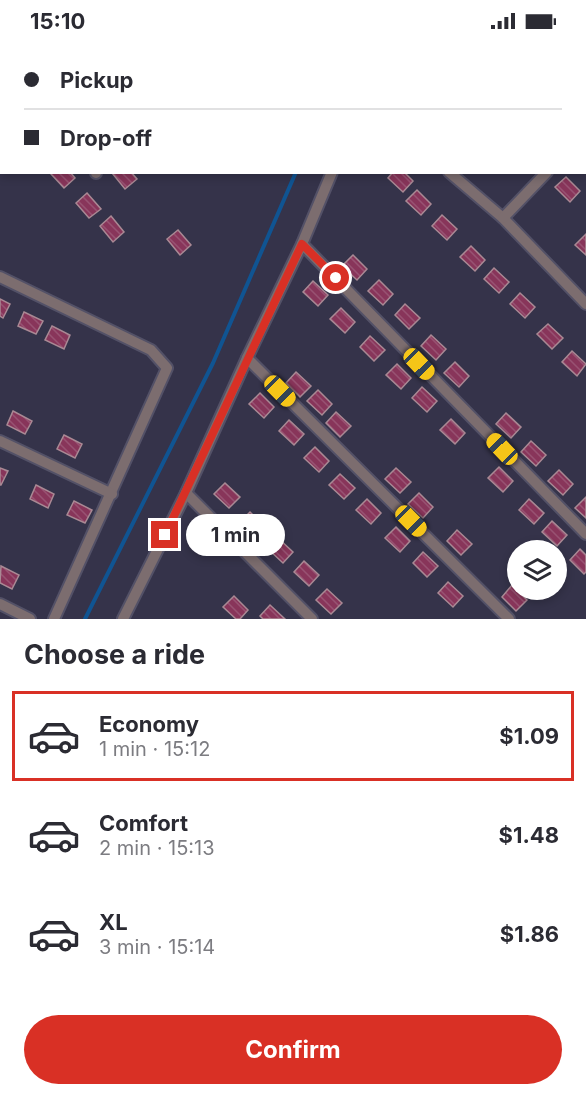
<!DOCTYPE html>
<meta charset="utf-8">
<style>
:root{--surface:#fff;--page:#f7f7f7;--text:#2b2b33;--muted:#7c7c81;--line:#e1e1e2;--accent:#d93025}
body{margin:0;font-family:Inter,sans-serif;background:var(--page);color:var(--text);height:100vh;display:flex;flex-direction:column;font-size:22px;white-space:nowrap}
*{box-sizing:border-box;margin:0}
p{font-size:20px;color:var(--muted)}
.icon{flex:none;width:33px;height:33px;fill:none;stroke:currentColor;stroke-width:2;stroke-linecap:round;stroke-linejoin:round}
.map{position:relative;height:577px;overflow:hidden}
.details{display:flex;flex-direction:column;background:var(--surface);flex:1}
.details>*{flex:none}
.hud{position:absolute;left:0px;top:0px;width:586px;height:132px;box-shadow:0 3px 9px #0003;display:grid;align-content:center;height:132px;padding:0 24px;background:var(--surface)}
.fabs{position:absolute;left:507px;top:498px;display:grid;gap:12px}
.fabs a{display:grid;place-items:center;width:60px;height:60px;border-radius:50%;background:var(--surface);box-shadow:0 3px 9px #0003;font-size:30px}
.end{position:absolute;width:27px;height:27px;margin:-14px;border:8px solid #d93025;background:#fff;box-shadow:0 0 0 3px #fff}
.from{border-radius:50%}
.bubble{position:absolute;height:42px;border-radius:21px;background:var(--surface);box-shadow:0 3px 9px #0003;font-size:20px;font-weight:700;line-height:42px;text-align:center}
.car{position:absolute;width:18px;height:36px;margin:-18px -9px;border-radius:8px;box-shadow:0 0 4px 2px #0007;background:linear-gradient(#f5c518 24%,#345 0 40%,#f5c518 0 76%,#345 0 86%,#f5c518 0)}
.hud b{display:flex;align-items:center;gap:21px;height:57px;font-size:22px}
.hud b+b{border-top:2px solid var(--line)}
.hud i{width:15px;height:15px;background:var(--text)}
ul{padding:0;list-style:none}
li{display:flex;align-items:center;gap:18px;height:90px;margin:0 12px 9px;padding:0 12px;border:3px solid transparent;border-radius:0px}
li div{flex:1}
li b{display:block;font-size:22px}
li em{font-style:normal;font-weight:700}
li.selected{border-color:var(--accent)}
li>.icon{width:54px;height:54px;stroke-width:1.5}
h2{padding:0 24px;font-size:27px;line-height:72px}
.action{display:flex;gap:12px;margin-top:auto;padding:12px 24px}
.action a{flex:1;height:69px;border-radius:36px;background:var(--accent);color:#fff;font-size:24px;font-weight:700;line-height:69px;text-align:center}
.status{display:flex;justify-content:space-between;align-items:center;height:42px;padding:0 30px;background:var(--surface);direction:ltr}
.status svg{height:16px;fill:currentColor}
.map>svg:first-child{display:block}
</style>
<div class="status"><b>15:10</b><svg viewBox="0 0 49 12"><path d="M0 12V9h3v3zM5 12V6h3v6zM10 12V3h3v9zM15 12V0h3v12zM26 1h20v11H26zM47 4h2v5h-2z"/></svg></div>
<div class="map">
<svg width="586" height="577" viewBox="0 0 586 577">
<defs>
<pattern id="building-back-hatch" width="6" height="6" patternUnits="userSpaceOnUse" patternTransform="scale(1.5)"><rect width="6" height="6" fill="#88355a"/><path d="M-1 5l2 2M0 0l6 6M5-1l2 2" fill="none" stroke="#985272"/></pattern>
</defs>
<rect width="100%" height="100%" fill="#35334a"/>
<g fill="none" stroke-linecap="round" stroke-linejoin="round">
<g stroke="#105492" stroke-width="4">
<path d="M352 2V0"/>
<path d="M85 577 213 321 296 130"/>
</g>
</g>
<g fill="url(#building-back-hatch)" stroke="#a98994" stroke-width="1.5">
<path d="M571 0H586L585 14V2Z"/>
<path d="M70 130 75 136 64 146 50 131Z"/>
<path d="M131 130 137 137 125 147 112 131Z"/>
<path d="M393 130H404L413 139 403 150 388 136Z"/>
<path d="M566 135 580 149 570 160 555 145Z"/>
<path d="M417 148 431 162 421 173 406 159Z"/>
<path d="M87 151 101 167 89 176 76 161Z"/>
<path d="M442 173 457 187 447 198 432 184Z"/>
<path d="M111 174 124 190 113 200 100 184Z"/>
<path d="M178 188 191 203 180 213 167 197Z"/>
<path d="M586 192V213L575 203Z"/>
<path d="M471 204 485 218 475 229 460 215Z"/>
<path d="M353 213 367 227 357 238 342 224Z"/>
<path d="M494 226 509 240 499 251 484 237Z"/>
<path d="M379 238 393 252 383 263 368 249Z"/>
<path d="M313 239 328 253 318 264 303 250Z"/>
<path d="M520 251 535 265 525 276 510 262Z"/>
<path d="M0 257 10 262 3 276 0 274Z"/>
<path d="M405 262 420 276 409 287 395 273Z"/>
<path d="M341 266 355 280 345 291 330 277Z"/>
<path d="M24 270 43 279 36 292 18 284Z"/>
<path d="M548 282 563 296 552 307 537 292Z"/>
<path d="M52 284 70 293 64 307 45 298Z"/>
<path d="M431 293 446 307 436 318 421 304Z"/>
<path d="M370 294 385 308 374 319 360 305Z"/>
<path d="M572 309 586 322 577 334 562 320Z"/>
<path d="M455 320 469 334 459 345 444 331Z"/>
<path d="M397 322 411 336 401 347 386 333Z"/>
<path d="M296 330 311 344 300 355 286 341Z"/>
<path d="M422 345 437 359 427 370 412 356Z"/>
<path d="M318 348 332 362 322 373 307 359Z"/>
<path d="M260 351 274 365 264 376 249 362Z"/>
<path d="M13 369 32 379 25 392 7 383Z"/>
<path d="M336 370 351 384 340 395 326 381Z"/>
<path d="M506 371 521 385 511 396 496 382Z"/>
<path d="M451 377 465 391 455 402 440 388Z"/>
<path d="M289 378 304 392 294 403 279 389Z"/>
<path d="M64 393 82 402 75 416 57 407Z"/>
<path d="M531 399 546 413 536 424 521 410Z"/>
<path d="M315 405 329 419 319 430 304 416Z"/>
<path d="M499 425 513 439 503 450 488 436Z"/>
<path d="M0 426 8 429 1 443H0Z"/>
<path d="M396 426 411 440 400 451 385 437Z"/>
<path d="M559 428 573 442 563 453 548 439Z"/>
<path d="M340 432 355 446 344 457 329 443Z"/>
<path d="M225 441 240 455 229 466 214 452Z"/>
<path d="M36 443 54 452 48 466 30 457Z"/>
<path d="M419 451 433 465 423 476 408 462Z"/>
<path d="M586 455V476L575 466Z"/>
<path d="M367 457 381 471 371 482 356 468Z"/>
<path d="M529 457 544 471 534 482 519 468Z"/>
<path d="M74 459 92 468 85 481 67 473Z"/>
<path d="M250 470 264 484 254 495 239 481Z"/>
<path d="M552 479 567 493 557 504 542 490Z"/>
<path d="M396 485 410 499 400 510 385 496Z"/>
<path d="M457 488 472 502 461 513 447 499Z"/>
<path d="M278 496 293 510 283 521 268 507Z"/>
<path d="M580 507 586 513V530L584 532 570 518Z"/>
<path d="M423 510 438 524 427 535 413 521Z"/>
<path d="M304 519 319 533 309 544 294 530Z"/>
<path d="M1 524 19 533 12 547 0 541Z"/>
<path d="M448 540 463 554 453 565 438 551Z"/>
<path d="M512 543 527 558 516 569 502 555Z"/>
<path d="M327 547 342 561 331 572 316 558Z"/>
<path d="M234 554 248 568 240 577H236L223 565Z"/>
<path d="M270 563 285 577H263L260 574Z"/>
</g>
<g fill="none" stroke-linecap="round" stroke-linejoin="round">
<g stroke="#535167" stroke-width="14">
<g id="street">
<path d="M166 0 168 2"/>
<path d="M549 0 551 2"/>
<path d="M306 2 307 0"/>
<path d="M387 2 388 0"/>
<path d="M0 16 2 18"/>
<path d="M585 37 586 38"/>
<path d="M0 52 2 51"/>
<path d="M585 91 586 90"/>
<path d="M96 130V131"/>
<path d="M449 130 503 176 586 262"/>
<path d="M503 176 547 130"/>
<path d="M302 202 586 492"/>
<path d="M0 235 151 308 167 326 54 577"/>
<path d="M247 316 509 577"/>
<path d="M0 399 112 452"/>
<path d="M186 451 312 577"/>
<path d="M0 562 30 577"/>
<path d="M123 577 186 451 247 316 302 202 332 130"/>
</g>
</g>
<use href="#street" stroke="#7c6d6f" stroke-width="10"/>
</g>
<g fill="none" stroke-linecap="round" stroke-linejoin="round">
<path stroke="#d93025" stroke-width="8" d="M165 493 302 202 336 236"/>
</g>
</svg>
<div class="fabs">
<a><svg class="icon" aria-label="layers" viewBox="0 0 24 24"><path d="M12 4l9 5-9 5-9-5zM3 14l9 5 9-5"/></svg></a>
</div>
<i class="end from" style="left:336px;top:236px"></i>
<i class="end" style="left:165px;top:493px"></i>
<div class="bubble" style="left:186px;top:472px;width:99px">1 min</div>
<i class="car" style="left:419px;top:322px;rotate:136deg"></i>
<i class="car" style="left:280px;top:349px;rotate:135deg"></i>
<i class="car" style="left:502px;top:407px;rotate:316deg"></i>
<i class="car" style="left:411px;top:479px;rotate:135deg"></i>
<div class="hud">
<b><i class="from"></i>Pickup</b>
<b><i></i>Drop-off</b>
</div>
</div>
<section class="details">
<h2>Choose a ride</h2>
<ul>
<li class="selected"><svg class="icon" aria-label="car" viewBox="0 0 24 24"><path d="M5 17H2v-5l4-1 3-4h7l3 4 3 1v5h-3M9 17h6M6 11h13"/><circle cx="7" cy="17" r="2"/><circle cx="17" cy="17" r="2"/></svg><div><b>Economy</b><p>1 min · 15:12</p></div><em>$1.09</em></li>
<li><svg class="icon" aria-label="car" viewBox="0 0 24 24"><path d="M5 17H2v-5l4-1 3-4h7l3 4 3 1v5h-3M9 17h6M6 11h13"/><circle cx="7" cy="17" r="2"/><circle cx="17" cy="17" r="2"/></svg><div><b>Comfort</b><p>2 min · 15:13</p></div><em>$1.48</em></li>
<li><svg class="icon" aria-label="car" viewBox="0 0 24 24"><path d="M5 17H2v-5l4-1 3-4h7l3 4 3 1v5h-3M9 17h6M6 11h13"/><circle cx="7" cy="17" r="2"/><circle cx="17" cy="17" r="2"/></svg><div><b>XL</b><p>3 min · 15:14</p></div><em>$1.86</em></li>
</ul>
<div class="action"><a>Confirm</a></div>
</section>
